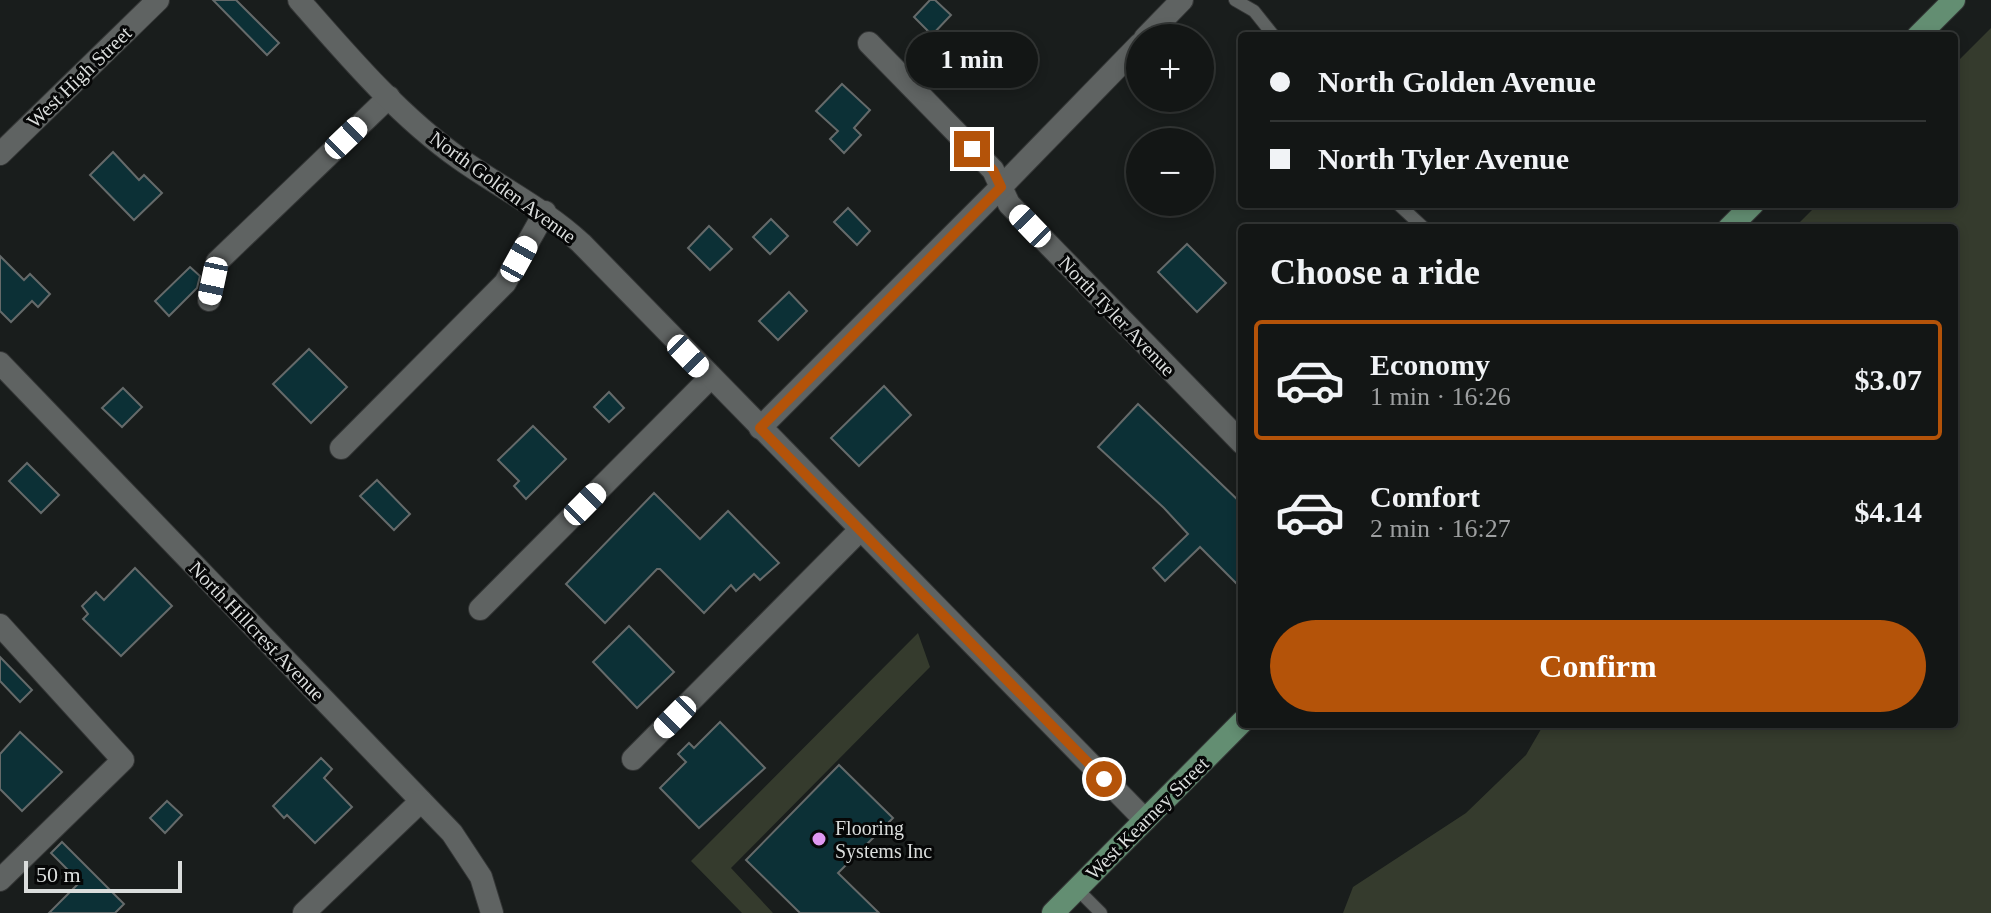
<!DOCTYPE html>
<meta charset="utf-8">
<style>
:root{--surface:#131615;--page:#1c1f1e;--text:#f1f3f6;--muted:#9d9fa0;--line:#323534;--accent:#b45309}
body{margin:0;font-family:"Times New Roman",serif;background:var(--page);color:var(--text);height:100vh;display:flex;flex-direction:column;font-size:30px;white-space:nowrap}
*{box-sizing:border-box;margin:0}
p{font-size:26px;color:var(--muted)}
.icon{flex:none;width:44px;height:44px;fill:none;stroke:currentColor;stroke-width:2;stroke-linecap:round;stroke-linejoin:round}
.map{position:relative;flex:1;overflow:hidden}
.sheet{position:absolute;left:1238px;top:224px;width:720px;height:504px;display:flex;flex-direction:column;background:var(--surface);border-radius:8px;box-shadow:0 4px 12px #0003,0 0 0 2px var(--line)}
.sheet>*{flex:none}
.hud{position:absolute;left:1238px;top:32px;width:720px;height:176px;border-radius:8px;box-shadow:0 4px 12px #0003,0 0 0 2px var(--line);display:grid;align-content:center;height:176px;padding:0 32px;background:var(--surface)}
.tools{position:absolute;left:1126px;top:24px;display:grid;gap:16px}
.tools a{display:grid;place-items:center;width:88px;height:88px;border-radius:50%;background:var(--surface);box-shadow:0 4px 12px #0003,0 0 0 2px var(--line);font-size:40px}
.scale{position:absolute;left:24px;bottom:20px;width:158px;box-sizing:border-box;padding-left:8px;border:4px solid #dadddc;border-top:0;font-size:22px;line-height:28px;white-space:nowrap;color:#dadddc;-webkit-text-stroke:6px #060707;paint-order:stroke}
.end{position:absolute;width:36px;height:36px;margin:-18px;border:10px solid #b45309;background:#fff;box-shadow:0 0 0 4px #fff}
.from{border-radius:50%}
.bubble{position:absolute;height:56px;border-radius:28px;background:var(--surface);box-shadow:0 4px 12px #0003,0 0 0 2px var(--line);font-size:26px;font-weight:800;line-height:56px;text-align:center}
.car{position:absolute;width:24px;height:48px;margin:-24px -12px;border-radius:10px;box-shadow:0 0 6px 2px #0007;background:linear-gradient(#fff 24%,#345 0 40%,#fff 0 76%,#345 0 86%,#fff 0)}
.hud b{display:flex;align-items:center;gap:28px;height:76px;font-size:30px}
.hud b+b{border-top:2px solid var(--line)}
.hud i{width:20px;height:20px;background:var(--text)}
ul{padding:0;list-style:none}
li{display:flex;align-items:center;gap:24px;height:120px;margin:0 16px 12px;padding:0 16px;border:4px solid transparent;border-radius:8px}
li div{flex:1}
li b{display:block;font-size:30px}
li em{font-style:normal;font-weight:800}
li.selected{border-color:var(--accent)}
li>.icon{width:72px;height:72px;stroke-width:1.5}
h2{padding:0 32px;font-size:36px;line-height:96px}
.primary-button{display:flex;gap:16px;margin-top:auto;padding:16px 32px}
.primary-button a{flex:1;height:92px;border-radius:48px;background:var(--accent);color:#fff;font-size:32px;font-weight:800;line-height:92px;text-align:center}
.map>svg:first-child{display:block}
</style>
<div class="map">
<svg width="1991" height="913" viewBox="0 0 1991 913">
<rect width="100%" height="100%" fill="#191d1c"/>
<g fill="#353b2d">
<path d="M1991 28V913H1343L1353 887 1466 813 1526 755 1544 724H1954V228H1794L1818 204H1954V65Z"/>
<path d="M918 633 930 667 731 868 773 913H742L691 861Z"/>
</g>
<g fill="#0c3036" stroke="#656a6a" stroke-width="2">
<path d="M213 0H236L279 43 267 55Z"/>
<path d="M930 0H935L951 15 932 35 914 17Z"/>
<path d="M842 84 870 110 854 128 861 135 844 153 830 139 838 131 816 111Z"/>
<path d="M113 152 139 180 144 175 162 193 134 220 90 175Z"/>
<path d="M848 208 870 231 857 245 834 222Z"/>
<path d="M771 219 788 236 770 254 753 237Z"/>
<path d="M709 226 732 249 710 270 688 248Z"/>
<path d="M1187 244 1226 283 1197 312 1158 272Z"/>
<path d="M0 256 24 280 30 274 50 294 38 307 32 301 11 322 0 311Z"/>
<path d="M190 267 200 276 197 288 169 316 155 301Z"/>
<path d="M789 292 807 311 778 340 759 321Z"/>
<path d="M309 349 347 387 311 423 273 384Z"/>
<path d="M884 386 911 415 859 466 831 438Z"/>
<path d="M123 388 142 407 122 427 102 408Z"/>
<path d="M609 392 624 408 609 422 594 407Z"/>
<path d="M1138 404 1242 504V589L1200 547 1165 581 1153 568 1188 534 1164 508 1098 447Z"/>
<path d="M533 426 566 459 526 499 514 486 519 481 498 460Z"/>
<path d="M27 463 59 495 41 513 9 481Z"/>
<path d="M377 480 410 514 394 530 360 496Z"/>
<path d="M654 493 700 539 728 511 779 563 760 580 754 574 736 591 731 585 704 613 660 569H657L605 623 566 584Z"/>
<path d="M135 568 172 606 121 656 83 619 88 614 82 606 96 592 104 600Z"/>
<path d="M629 626 674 672 637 708 593 662Z"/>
<path d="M0 657 32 690 20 702 0 681Z"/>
<path d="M720 722 765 768 699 828 660 788 686 762 678 754 689 743 694 748Z"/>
<path d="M20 732 62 772 22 811 0 789V754Z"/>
<path d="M321 758 332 769 324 778 352 807 315 843 287 815 284 818 273 806Z"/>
<path d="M839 765 893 818 838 873 879 913H800L746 860Z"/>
<path d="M167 801 182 815 165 833 150 818Z"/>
<path d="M62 842 124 904 115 913H49L80 882 51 853Z"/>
</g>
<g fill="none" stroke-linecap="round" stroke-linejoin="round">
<g stroke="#343636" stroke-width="14">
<g id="service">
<path d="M1235 0 1254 11 1274 36"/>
<path d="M1398 204 1424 228"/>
<path d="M1077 889 1101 913"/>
</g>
</g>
<g stroke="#343636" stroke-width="24">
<g id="minor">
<path d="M1145 38 1182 0"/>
<path d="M869 43 993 170 1009 204 1242 443"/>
<path d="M209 300 217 262 389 97"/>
<path d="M0 363 452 833 481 877 492 913"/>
<path d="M760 428 1001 187 1140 44"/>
<path d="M341 448 505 283 545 212"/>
<path d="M480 609 710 378"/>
<path d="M0 625 123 760 0 880"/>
<path d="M633 759 860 530"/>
<path d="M304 913 421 801"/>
</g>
</g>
<g stroke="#343636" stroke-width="24">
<g id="tertiary">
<path d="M299 0C348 56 399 116 460 159 501 188 544 209 581 243L1145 820"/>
<path d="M0 154 158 0"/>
</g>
</g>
<g stroke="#343636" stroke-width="24">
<g id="primary">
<path d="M1918 36 1954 0"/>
<path d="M1729 228 1753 204"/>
<path d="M1053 913 1242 722"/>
</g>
</g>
<use href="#service" stroke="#5f6362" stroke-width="12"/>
<use href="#minor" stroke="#5f6362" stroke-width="22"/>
<use href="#tertiary" stroke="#5f6362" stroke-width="22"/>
<use href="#primary" stroke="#638e72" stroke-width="22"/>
</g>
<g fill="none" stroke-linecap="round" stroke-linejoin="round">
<path stroke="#b45309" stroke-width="10" d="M972 149 993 170 1001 187 760 428 1104 779"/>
</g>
<circle fill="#df98f1" stroke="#060707" stroke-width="3" cx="819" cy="839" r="8"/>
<g text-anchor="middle" stroke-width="6" stroke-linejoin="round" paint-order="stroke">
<g font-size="20" fill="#dadddc" stroke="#060707">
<text transform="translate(79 77) rotate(-44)" y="7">West High Street</text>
<text transform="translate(503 187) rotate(36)" y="7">North Golden Avenue</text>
<text transform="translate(1117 316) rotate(46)" y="7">North Tyler Avenue</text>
<text transform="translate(257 631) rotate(46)" y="7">North Hillcrest Avenue</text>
<text transform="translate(1147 818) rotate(-45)" y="7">West Kearney Street</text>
</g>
<g font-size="20" fill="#dadddc" stroke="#060707" text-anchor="start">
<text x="835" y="835">Flooring<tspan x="835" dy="23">Systems Inc</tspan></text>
</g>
</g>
</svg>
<div class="tools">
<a>+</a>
<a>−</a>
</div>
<div class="scale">50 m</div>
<i class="end from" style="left:1104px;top:779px"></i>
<i class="end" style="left:972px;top:149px"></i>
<div class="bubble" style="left:906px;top:32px;width:132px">1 min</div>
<i class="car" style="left:346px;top:138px;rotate:46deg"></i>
<i class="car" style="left:1030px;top:226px;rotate:316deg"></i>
<i class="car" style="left:519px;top:259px;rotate:29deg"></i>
<i class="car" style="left:213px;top:281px;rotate:192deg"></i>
<i class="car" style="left:688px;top:356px;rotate:136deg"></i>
<i class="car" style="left:585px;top:504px;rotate:45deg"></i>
<i class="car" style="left:675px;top:717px;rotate:225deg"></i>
<div class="hud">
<b><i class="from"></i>North Golden Avenue</b>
<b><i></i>North Tyler Avenue</b>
</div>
<section class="sheet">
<h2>Choose a ride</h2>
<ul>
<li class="selected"><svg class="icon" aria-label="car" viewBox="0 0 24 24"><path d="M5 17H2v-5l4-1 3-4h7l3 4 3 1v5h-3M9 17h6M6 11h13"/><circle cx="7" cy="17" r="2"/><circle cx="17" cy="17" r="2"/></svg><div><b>Economy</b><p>1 min · 16:26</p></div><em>$3.07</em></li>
<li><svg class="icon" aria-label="car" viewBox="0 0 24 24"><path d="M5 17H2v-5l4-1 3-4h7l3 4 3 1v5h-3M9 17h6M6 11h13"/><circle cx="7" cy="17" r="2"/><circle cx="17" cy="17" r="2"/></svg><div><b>Comfort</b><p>2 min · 16:27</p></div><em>$4.14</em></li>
</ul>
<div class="primary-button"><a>Confirm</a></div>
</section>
</div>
